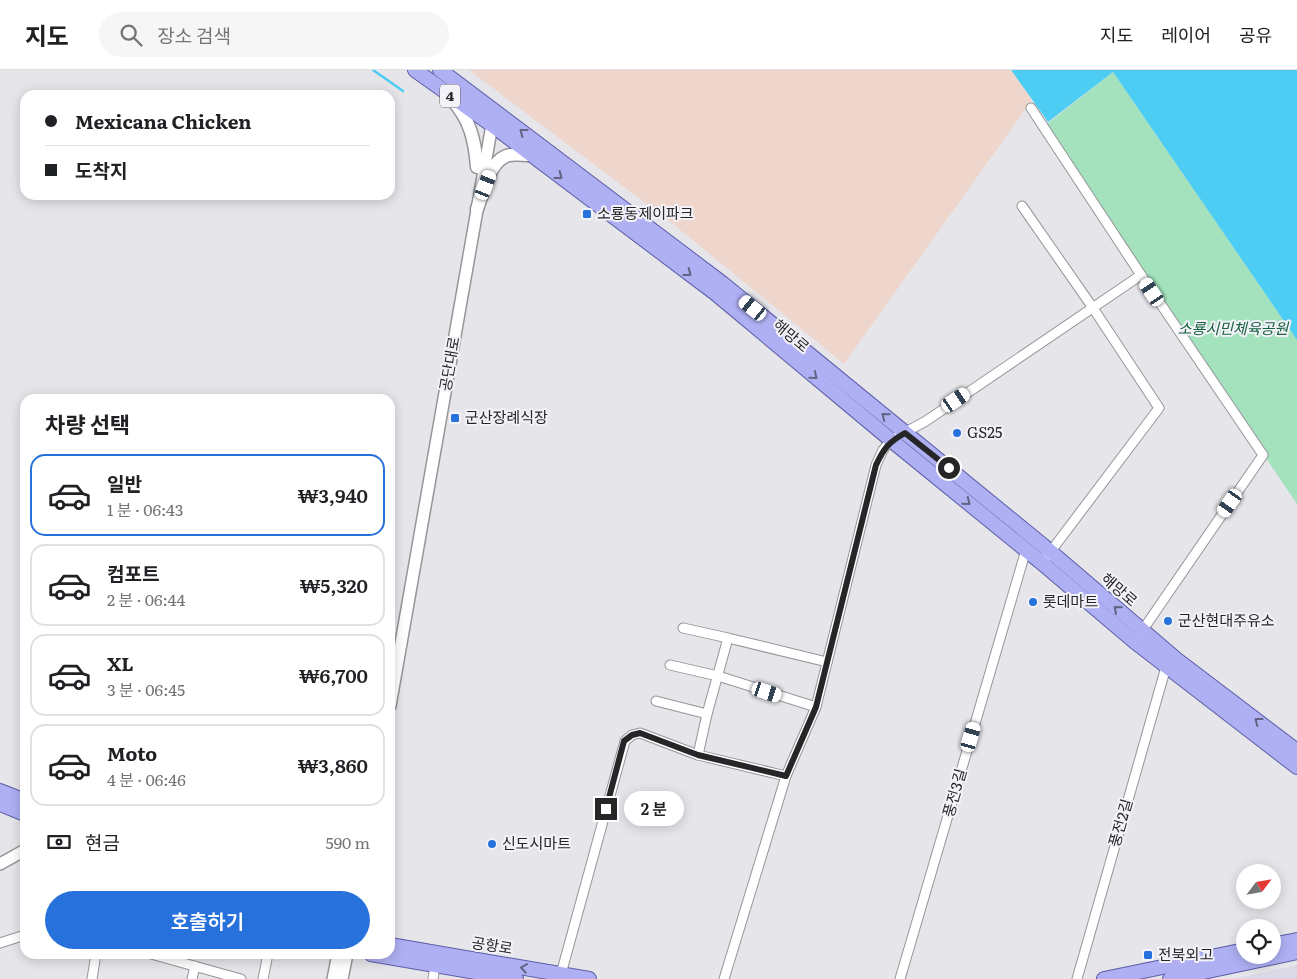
<!DOCTYPE html>
<html lang="ko">
<meta charset="utf-8">
<style>
:root{--surface:#fff;--page:#f6f6f6;--text:#202124;--muted:#757577;--line:#e0e0e0;--accent:#2771dc}
body{margin:0;font-family:Literata,"Noto Sans KR",serif;background:var(--page);color:var(--text);height:100vh;display:flex;flex-direction:column;font-size:19px;white-space:nowrap}
*{box-sizing:border-box;margin:0}
p{font-size:16px;color:var(--muted)}
.icon{flex:none;width:28px;height:28px;fill:none;stroke:currentColor;stroke-width:2;stroke-linecap:round;stroke-linejoin:round}
.map{position:relative;flex:1;overflow:hidden}
.drawer{position:absolute;left:20px;top:324px;width:375px;height:565px;display:flex;flex-direction:column;background:var(--surface);border-radius:15px;box-shadow:0 2px 12px #0003}
.drawer>*{flex:none}
.hud{position:absolute;left:20px;top:20px;width:375px;height:110px;border-radius:15px;box-shadow:0 2px 12px #0003;display:grid;align-content:center;height:110px;padding:0 25px;background:var(--surface)}
.needle{width:32px;rotate:59deg}
.buttons{position:absolute;left:1236px;top:794px;display:grid;gap:10px}
.buttons a{display:grid;place-items:center;width:45px;height:45px;border-radius:50%;background:var(--surface);box-shadow:0 2px 12px #0003;font-size:25px}
.end{position:absolute;width:22px;height:22px;margin:-11px;border:6px solid #262628;background:#fff;box-shadow:0 0 0 2px #fff}
.from{border-radius:50%}
.bubble{position:absolute;height:35px;border-radius:18px;background:var(--surface);box-shadow:0 2px 12px #0003;font-size:16px;font-weight:600;line-height:35px;text-align:center}
.car{position:absolute;width:15px;height:30px;margin:-15px -8px;border-radius:6px;box-shadow:0 0 4px 1px #0007;background:linear-gradient(#fff 24%,#345 0 40%,#fff 0 76%,#345 0 86%,#fff 0)}
.hud b{display:flex;align-items:center;gap:18px;height:48px;font-size:19px}
.hud b+b{border-top:1px solid var(--line)}
.hud i{width:12px;height:12px;background:var(--text)}
ul{padding:0;list-style:none}
li{display:flex;align-items:center;gap:15px;height:82px;margin:0 10px 8px;padding:0 15px;border:2px solid var(--line);border-radius:15px}
li div{flex:1}
li b{display:block;font-size:19px}
li em{font-style:normal;font-weight:600}
li.active{border-color:var(--accent)}
li>.icon{width:45px;height:45px;stroke-width:1.5}
h2{padding:0 25px;font-size:22px;line-height:60px}
.pay{display:flex;align-items:center;gap:12px;height:55px;padding:0 25px;font-size:19px}
.pay p{margin-inline-start:auto}
.primary-button{display:flex;gap:10px;margin-top:auto;padding:10px 25px}
.primary-button a{flex:1;height:58px;border-radius:30px;background:var(--accent);color:#fff;font-size:20px;font-weight:600;line-height:58px;text-align:center}
header{display:flex;align-items:center;gap:30px;box-sizing:border-box;height:70px;padding:0 25px;background:var(--surface);border-bottom:1px solid var(--line)}
header strong{font-size:24px}
nav{display:flex;gap:28px;margin-inline-start:auto;font-size:18px}
.search{width:350px;height:45px;background:var(--page);display:flex;align-items:center;gap:12px;box-sizing:border-box;padding:0 18px;border-radius:28px;color:var(--muted);font-size:19px}
.map>svg:first-child{display:block}
</style>
<header>
<strong>지도</strong>
<div class="search"><svg class="icon" aria-label="search" viewBox="0 0 24 24"><circle cx="10" cy="10" r="6"/><path d="M15 15l6 6"/></svg>장소 검색</div>
<nav><a>지도</a><a>레이어</a><a>공유</a></nav>
</header>
<div class="map">
<svg width="1297" height="909" viewBox="0 0 1297 909">
<rect width="100%" height="100%" fill="#e6e5ea"/>
<path fill="#efd6cd" d="M469 0H1011L1032 30 844 294 673 154Z"/>
<path fill="#dad9e5" d="M1297 895V909H1232Z"/>
<path fill="#a4e2bd" d="M1113 2 1297 270V434L1043 57Z"/>
<path fill="#4dcdf3" d="M1011 0H1297V270L1113 2 1048 52Z"/>
<g fill="none" stroke-linecap="round" stroke-linejoin="round">
<path stroke="#4dcdf3" stroke-width="2.5" d="M373 0 403 21"/>
<g stroke="#95959a" stroke-width="11">
<g id="minor">
<path d="M1031 38 1141 205 1263 385 1140 564"/>
<path d="M1022 136 1093 238 1159 338 1042 493"/>
<path d="M683 558 728 568 707 644"/>
<path d="M728 568 827 592"/>
<path d="M670 595 718 606 816 637"/>
<path d="M656 631 707 644 698 685"/>
<path d="M0 873 25 865"/>
<path d="M151 884 241 909"/>
<path d="M561 904 625 671 632 665 640 663 698 685 786 706"/>
<path d="M92 909 96 884"/>
<path d="M192 909 195 896"/>
<path d="M263 909 268 884"/>
<path d="M433 909 435 896"/>
<path d="M724 909 786 706 816 637 876 395 883 380 891 370 926 351 1141 205"/>
<path d="M900 909 1026 480"/>
<path d="M1077 909 1166 597"/>
</g>
</g>
<g stroke="#95959a" stroke-width="14">
<g id="tertiary">
<path d="M390 636 493 49"/>
<path d="M0 794 25 780"/>
<path d="M333 909 338 884"/>
<path d="M342 909 347 884"/>
</g>
</g>
<g stroke="#95959a" stroke-width="15">
<g id="secondary">
<path d="M451 29C470 48 475 71 477 97"/>
<path d="M477 139C483 123 488 94 506 86 513 83 523 85 530 85"/>
</g>
</g>
<g stroke="#5b5da7" stroke-width="16">
<g id="primary">
<path d="M415 0 492 55 715 223 891 370 1042 493 1135 572 1297 697"/>
<path d="M440 0 722 213 1051 482 1176 589 1297 681"/>
<path d="M0 721 25 731"/>
<path d="M0 734 25 744"/>
<path d="M390 875 589 909"/>
<path d="M1272 875 1297 870"/>
<path d="M371 884 516 909"/>
<path d="M1104 909 1245 880"/>
<path d="M1170 909 1297 882"/>
</g>
</g>
<use href="#minor" stroke="#fff" stroke-width="9"/>
<use href="#tertiary" stroke="#fff" stroke-width="11"/>
<use href="#secondary" stroke="#fff" stroke-width="12"/>
<use href="#primary" stroke="#aeb0f3" stroke-width="14"/>
</g>
<defs><path id="oneway-chevron" d="M-2-3.5L2.5 0L-2 3.5" fill="none" stroke-width="1.6" stroke-linecap="round" stroke-linejoin="round" transform="scale(1.25)"/></defs>
<g stroke="#636483">
<use href="#oneway-chevron" transform="translate(523 62) rotate(-143)"/>
<use href="#oneway-chevron" transform="translate(559 106) rotate(37)"/>
<use href="#oneway-chevron" transform="translate(688 203) rotate(37)"/>
<use href="#oneway-chevron" transform="translate(814 306) rotate(40)"/>
<use href="#oneway-chevron" transform="translate(885 346) rotate(-141)"/>
<use href="#oneway-chevron" transform="translate(967 432) rotate(39)"/>
<use href="#oneway-chevron" transform="translate(1117 539) rotate(-139)"/>
<use href="#oneway-chevron" transform="translate(1258 651) rotate(-143)"/>
<use href="#oneway-chevron" transform="translate(524 898) rotate(-171)"/>
</g>
<g fill="none" stroke-linecap="round" stroke-linejoin="round">
<path stroke="#262628" stroke-width="6" d="M606 739 624 671 632 665 640 663 698 685 786 706 816 637 876 395C884 378 889 372 905 363L949 398"/>
</g>
<g fill="#2771dc" stroke="#f3f2f8" stroke-width="2">
<rect x="582" y="139" width="10" height="10" rx="2.5"/>
<rect x="450" y="343" width="10" height="10" rx="2.5"/>
<circle cx="957" cy="363" r="5"/>
<circle cx="1033" cy="532" r="5"/>
<circle cx="1168" cy="551" r="5"/>
<circle cx="492" cy="774" r="5"/>
<rect x="1143" y="880" width="10" height="10" rx="2.5"/>
</g>
<g text-anchor="middle" stroke-width="4" stroke-linejoin="round" paint-order="stroke">
<rect fill="#f3f2f8" stroke="#646366" stroke-width="1" x="440" y="14.5" width="20" height="23" rx="4"/>
<g font-size="14" font-weight="bold" fill="#262628">
<text x="450" y="31">4</text>
</g>
<g font-size="15" fill="#262628" stroke="#f3f2f8" text-anchor="start">
<text x="597" y="149">소룡동제이파크</text>
<text x="465" y="353">군산장례식장</text>
<text x="967" y="368">GS25</text>
<text x="1043" y="537">롯데마트</text>
<text x="1178" y="556">군산현대주유소</text>
<text x="502" y="779">신도시마트</text>
<text x="1158" y="890">전북외고</text>
</g>
<g font-size="15" font-style="italic" fill="#17613e" stroke="#f3f2f8">
<text x="1233" y="264">소룡시민체육공원</text>
</g>
<g font-size="15" fill="#262628" stroke="#f3f2f8">
<text transform="translate(791 266) rotate(40)" y="5">해망로</text>
<text transform="translate(450 294) rotate(-80)" y="5">공단대로</text>
<text transform="translate(1119 520) rotate(41)" y="5">해망로</text>
<text transform="translate(955 723) rotate(-74)" y="5">풍전3길</text>
<text transform="translate(1121 753) rotate(-74)" y="5">풍전2길</text>
<text transform="translate(492 876) rotate(9)" y="5">공항로</text>
</g>
</g>
</svg>
<div class="buttons">
<a><svg class="needle" viewBox="-14 -14 28 28"><path d="M0-13l5 13h-10z" fill="#e53935"/><path d="M0 13l5-13h-10z" fill="#757577"/></svg></a>
<a><svg class="icon" aria-label="locate" viewBox="0 0 24 24"><circle cx="12" cy="12" r="6"/><path d="M12 2v4M12 18v4M2 12h4M18 12h4"/></svg></a>
</div>
<i class="end from" style="left:949px;top:398px"></i>
<i class="end" style="left:606px;top:739px"></i>
<div class="bubble" style="left:624px;top:721px;width:60px">2 분</div>
<i class="car" style="left:486px;top:115px;rotate:21deg"></i>
<i class="car" style="left:1152px;top:222px;rotate:326deg"></i>
<i class="car" style="left:753px;top:238px;rotate:309deg"></i>
<i class="car" style="left:956px;top:330px;rotate:56deg"></i>
<i class="car" style="left:1230px;top:433px;rotate:215deg"></i>
<i class="car" style="left:767px;top:622px;rotate:108deg"></i>
<i class="car" style="left:971px;top:667px;rotate:16deg"></i>
<div class="hud">
<b><i class="from"></i>Mexicana Chicken</b>
<b><i></i>도착지</b>
</div>
<section class="drawer">
<h2>차량 선택</h2>
<ul>
<li class="active"><svg class="icon" aria-label="car" viewBox="0 0 24 24"><path d="M5 17H2v-5l4-1 3-4h7l3 4 3 1v5h-3M9 17h6M6 11h13"/><circle cx="7" cy="17" r="2"/><circle cx="17" cy="17" r="2"/></svg><div><b>일반</b><p>1 분 · 06:43</p></div><em>₩3,940</em></li>
<li><svg class="icon" aria-label="car" viewBox="0 0 24 24"><path d="M5 17H2v-5l4-1 3-4h7l3 4 3 1v5h-3M9 17h6M6 11h13"/><circle cx="7" cy="17" r="2"/><circle cx="17" cy="17" r="2"/></svg><div><b>컴포트</b><p>2 분 · 06:44</p></div><em>₩5,320</em></li>
<li><svg class="icon" aria-label="car" viewBox="0 0 24 24"><path d="M5 17H2v-5l4-1 3-4h7l3 4 3 1v5h-3M9 17h6M6 11h13"/><circle cx="7" cy="17" r="2"/><circle cx="17" cy="17" r="2"/></svg><div><b>XL</b><p>3 분 · 06:45</p></div><em>₩6,700</em></li>
<li><svg class="icon" aria-label="car" viewBox="0 0 24 24"><path d="M5 17H2v-5l4-1 3-4h7l3 4 3 1v5h-3M9 17h6M6 11h13"/><circle cx="7" cy="17" r="2"/><circle cx="17" cy="17" r="2"/></svg><div><b>Moto</b><p>4 분 · 06:46</p></div><em>₩3,860</em></li>
</ul>
<div class="pay"><svg class="icon" aria-label="cash" viewBox="0 0 24 24"><path d="M3 7h18v10H3z"/><circle cx="12" cy="12" r="2"/></svg>현금<p>590 m</p></div>
<div class="primary-button"><a>호출하기</a></div>
</section>
</div>
